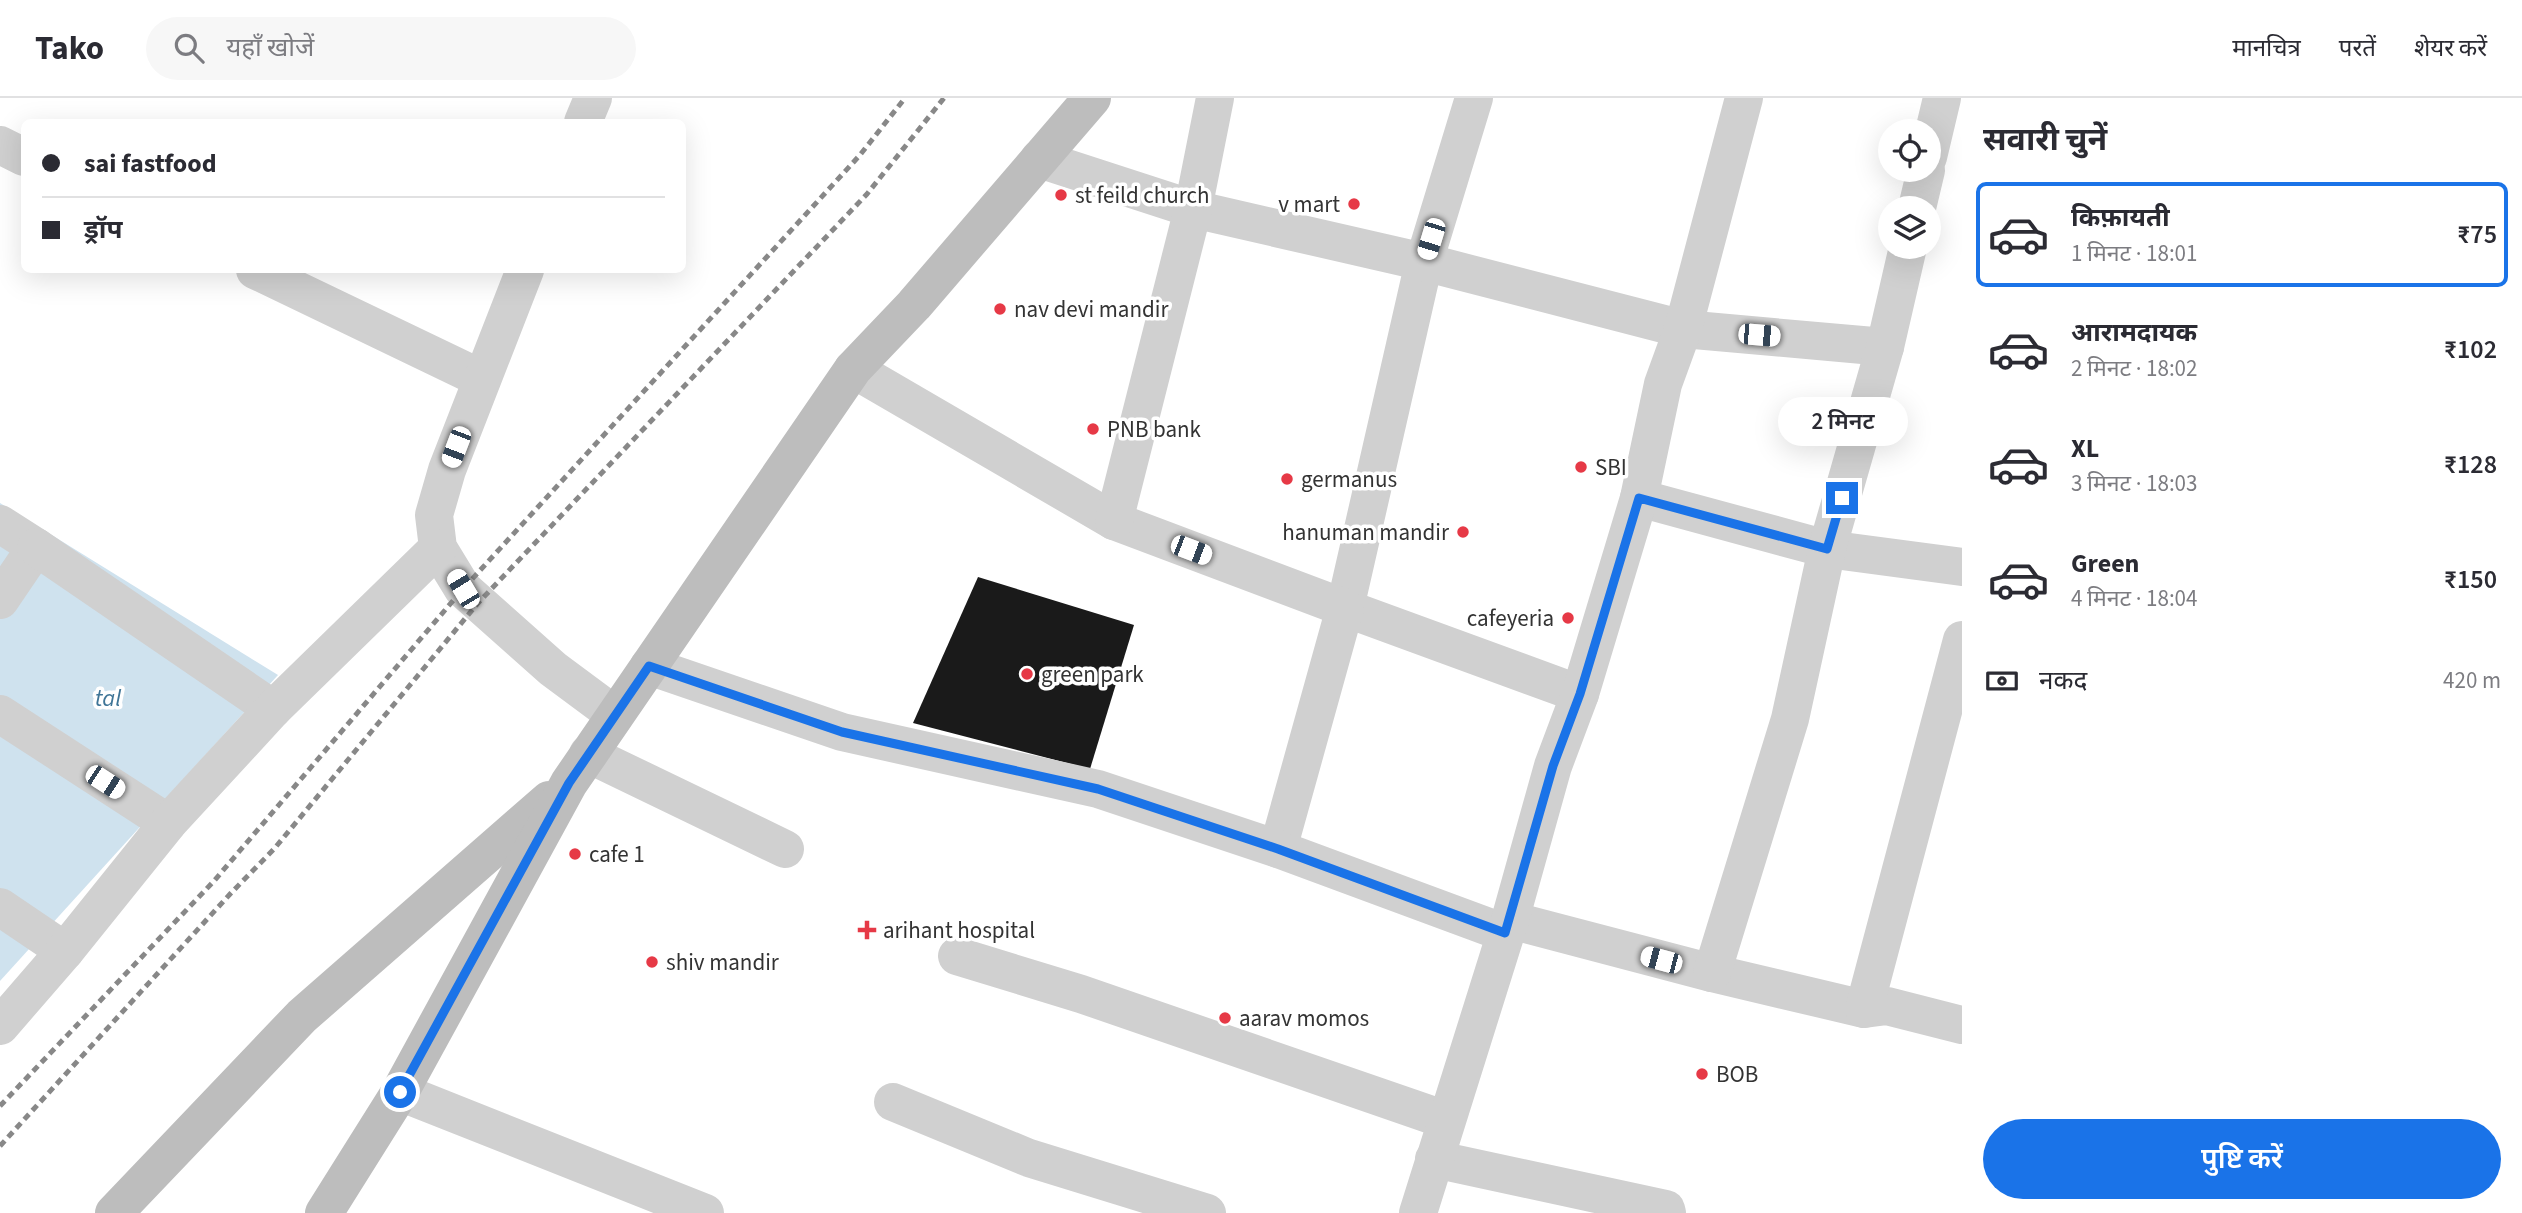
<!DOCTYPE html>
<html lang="hi">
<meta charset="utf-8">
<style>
:root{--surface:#fff;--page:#f7f7f7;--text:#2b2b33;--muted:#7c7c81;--line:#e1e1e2;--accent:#1a73e8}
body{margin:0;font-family:"Source Sans 3","Noto Sans Devanagari",sans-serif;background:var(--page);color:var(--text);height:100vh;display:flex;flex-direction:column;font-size:26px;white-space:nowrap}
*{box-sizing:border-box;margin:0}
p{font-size:23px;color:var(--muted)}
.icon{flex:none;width:38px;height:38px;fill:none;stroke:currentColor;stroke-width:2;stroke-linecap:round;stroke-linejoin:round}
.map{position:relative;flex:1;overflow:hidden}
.side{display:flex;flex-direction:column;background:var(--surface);width:560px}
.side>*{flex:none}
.guide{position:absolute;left:21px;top:21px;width:665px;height:154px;border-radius:10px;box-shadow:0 7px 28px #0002;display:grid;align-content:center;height:154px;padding:0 21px;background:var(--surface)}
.fabs{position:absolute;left:1878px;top:21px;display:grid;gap:14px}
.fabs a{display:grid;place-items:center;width:63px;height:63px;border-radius:50%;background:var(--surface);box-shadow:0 7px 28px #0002;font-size:35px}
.end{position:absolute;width:32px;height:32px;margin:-16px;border:9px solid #1a73e8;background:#fff;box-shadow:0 0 0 4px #fff}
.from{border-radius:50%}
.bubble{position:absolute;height:49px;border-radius:24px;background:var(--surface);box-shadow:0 7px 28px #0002;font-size:23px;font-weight:600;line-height:49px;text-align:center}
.car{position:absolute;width:21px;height:42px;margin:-21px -10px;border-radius:9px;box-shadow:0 0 5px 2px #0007;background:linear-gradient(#fff 24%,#345 0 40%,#fff 0 76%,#345 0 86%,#fff 0)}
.guide b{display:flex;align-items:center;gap:24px;height:66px;font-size:26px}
.guide b+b{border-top:2px solid var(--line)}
.guide i{width:18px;height:18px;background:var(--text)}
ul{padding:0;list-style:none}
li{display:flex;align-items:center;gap:21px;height:105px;margin:0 14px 10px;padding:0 7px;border:4px solid transparent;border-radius:10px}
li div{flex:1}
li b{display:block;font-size:26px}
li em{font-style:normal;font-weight:600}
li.selected{border-color:var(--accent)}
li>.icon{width:63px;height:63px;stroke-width:1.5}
h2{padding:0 21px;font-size:32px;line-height:84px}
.pay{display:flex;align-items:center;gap:18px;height:77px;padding:0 21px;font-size:26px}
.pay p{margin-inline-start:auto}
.button{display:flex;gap:14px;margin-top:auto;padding:14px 21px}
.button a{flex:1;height:80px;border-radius:42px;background:var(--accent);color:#fff;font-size:28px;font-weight:600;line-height:80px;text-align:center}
header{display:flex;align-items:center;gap:42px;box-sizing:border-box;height:98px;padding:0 35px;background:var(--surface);border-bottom:2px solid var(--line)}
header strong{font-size:33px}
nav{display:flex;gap:38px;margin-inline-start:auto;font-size:24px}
.search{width:490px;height:63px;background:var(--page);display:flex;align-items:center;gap:18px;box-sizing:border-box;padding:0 24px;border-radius:38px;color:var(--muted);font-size:26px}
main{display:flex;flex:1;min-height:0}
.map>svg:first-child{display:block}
</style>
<header>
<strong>Tako</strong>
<div class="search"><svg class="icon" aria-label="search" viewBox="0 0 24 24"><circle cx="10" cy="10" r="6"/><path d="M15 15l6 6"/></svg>यहाँ खोजें</div>
<nav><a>मानचित्र</a><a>परतें</a><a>शेयर करें</a></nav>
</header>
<main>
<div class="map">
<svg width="1962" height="1115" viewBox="0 0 1962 1115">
<rect width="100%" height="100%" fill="#fff"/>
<path fill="#cfe2ee" d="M0 405 278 577 0 883Z"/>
<path fill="#1a1a1a" d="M978 479 1134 527 1090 671 913 625Z"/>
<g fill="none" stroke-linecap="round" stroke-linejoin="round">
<g stroke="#d0d0d0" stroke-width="38">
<path d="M1474 0 1424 164 1345 510 1580 596"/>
<path d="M583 24 593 0"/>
<path d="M0 47 24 59"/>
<path d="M1928 59 1942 0"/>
<path d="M1039 61 1193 111 1424 164 1683 231 1885 249"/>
<path d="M1917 110 1926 72"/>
<path d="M255 172 482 281"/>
<path d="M525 172 447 372 434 417 438 450 463 491 553 571 615 617"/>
<path d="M853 271 1114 423 1345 510 1278 751 1505 835"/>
<path d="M1639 400 1827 451 1962 469"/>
<path d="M1114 423 1193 111 1215 0"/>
<path d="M0 426 36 449 0 502"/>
<path d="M36 449 273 611"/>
<path d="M649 568 842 634 1098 691 1278 751"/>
<path d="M0 616 168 725"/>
<path d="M588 656 785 751"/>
<path d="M0 809 65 853"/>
<path d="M1510 822 1712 875 1864 911 1887 908 1962 927"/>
<path d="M957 858 1081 896 1446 1022"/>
<path d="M1712 875 1790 621 1827 451 1885 249 1908 149"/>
<path d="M1864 911 1962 542"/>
<path d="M0 928 65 853 168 725 273 611 438 450"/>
<path d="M400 994 705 1115"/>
<path d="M893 1004 1029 1060 1207 1115"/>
<path d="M1434 1061 1666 1111 1667 1115"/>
<path d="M1418 1115 1510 822 1553 668 1580 596 1639 400 1663 286 1683 231 1744 0"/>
</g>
<g stroke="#bdbdbd" stroke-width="38">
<path d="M114 1115 302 918 549 702"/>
<path d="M324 1115 400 994 569 685 853 271 914 207 1092 0"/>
</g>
<g stroke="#888" stroke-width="5" stroke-dasharray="7 5" stroke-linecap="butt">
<path d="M0 1008 214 783 463 491 860 57 905 0"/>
<path d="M0 1048 231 795 274 751 478 505 867 96 944 0"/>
</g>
</g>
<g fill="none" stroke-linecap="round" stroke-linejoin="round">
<path stroke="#1a73e8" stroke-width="9" d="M400 994 569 685 649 568 842 634 1098 691 1278 751 1505 835 1553 668 1580 596 1639 400 1827 451 1842 400"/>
</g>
<g fill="#e63946" stroke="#fff" stroke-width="2.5">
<circle cx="1061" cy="97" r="7"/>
<circle cx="1354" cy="106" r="7"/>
<circle cx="1000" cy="211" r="7"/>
<circle cx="1093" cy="331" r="7"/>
<circle cx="1581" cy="369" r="7"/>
<circle cx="1287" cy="381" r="7"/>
<circle cx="1463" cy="434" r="7"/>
<circle cx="1568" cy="520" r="7"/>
<circle cx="1027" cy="576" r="7"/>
<circle cx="575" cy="756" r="7"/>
<path d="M863.5 821.5h7v7h7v7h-7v7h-7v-7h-7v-7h7z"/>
<circle cx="652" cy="864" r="7"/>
<circle cx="1225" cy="920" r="7"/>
<circle cx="1702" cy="976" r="7"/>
</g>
<g text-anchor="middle" stroke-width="7" stroke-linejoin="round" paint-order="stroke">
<g font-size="23" fill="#333" stroke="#fff" text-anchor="start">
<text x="1075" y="105">st feild church</text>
<text x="1340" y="114" text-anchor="end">v mart</text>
<text x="1014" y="219">nav devi mandir</text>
<text x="1107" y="339">PNB bank</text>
<text x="1595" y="377">SBI</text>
<text x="1301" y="389">germanus</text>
<text x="1449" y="442" text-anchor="end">hanuman mandir</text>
<text x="1554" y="528" text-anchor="end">cafeyeria</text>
<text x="1041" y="584">green park</text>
<text x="589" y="764">cafe 1</text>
<text x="883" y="840">arihant hospital</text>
<text x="666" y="872">shiv mandir</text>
<text x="1239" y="928">aarav momos</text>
<text x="1716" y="984">BOB</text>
</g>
<g font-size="24" font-style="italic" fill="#3f7597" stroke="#fff">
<text x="108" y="608">tal</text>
</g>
</g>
</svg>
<div class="fabs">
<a><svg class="icon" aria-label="locate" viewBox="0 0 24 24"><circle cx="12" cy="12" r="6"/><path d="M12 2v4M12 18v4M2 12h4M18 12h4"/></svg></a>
<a><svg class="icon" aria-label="layers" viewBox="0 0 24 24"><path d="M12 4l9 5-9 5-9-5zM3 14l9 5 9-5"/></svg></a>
</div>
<i class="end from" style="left:400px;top:994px"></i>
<i class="end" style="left:1842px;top:400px"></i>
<div class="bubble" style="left:1778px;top:299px;width:130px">2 मिनट</div>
<i class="car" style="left:1431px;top:141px;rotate:197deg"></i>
<i class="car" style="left:1759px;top:237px;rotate:95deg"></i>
<i class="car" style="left:456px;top:349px;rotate:201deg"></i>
<i class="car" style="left:1191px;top:452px;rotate:111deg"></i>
<i class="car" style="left:463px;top:491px;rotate:329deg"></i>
<i class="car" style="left:105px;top:684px;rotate:123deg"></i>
<i class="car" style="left:1661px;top:862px;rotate:285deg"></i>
<div class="guide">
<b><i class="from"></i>sai fastfood</b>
<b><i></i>ड्रॉप</b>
</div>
</div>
<section class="side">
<h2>सवारी चुनें</h2>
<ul>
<li class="selected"><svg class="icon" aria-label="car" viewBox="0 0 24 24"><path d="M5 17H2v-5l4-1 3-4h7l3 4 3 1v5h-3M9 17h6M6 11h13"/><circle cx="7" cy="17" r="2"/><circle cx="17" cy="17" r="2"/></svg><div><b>किफ़ायती</b><p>1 मिनट · 18:01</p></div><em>₹75</em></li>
<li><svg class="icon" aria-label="car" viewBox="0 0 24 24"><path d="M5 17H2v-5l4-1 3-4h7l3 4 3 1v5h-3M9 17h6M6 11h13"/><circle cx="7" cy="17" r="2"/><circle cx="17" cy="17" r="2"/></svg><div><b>आरामदायक</b><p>2 मिनट · 18:02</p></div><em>₹102</em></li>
<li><svg class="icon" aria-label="car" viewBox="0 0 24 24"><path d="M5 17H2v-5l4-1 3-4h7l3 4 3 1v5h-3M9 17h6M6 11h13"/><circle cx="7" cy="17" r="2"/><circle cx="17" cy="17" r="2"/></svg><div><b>XL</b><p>3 मिनट · 18:03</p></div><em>₹128</em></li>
<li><svg class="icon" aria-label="car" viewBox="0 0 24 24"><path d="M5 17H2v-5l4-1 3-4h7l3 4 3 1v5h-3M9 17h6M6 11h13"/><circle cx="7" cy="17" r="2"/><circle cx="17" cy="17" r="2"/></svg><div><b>Green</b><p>4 मिनट · 18:04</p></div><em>₹150</em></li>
</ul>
<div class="pay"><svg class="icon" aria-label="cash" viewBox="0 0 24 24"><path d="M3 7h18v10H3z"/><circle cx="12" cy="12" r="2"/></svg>नकद<p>420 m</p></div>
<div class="button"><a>पुष्टि करें</a></div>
</section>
</main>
